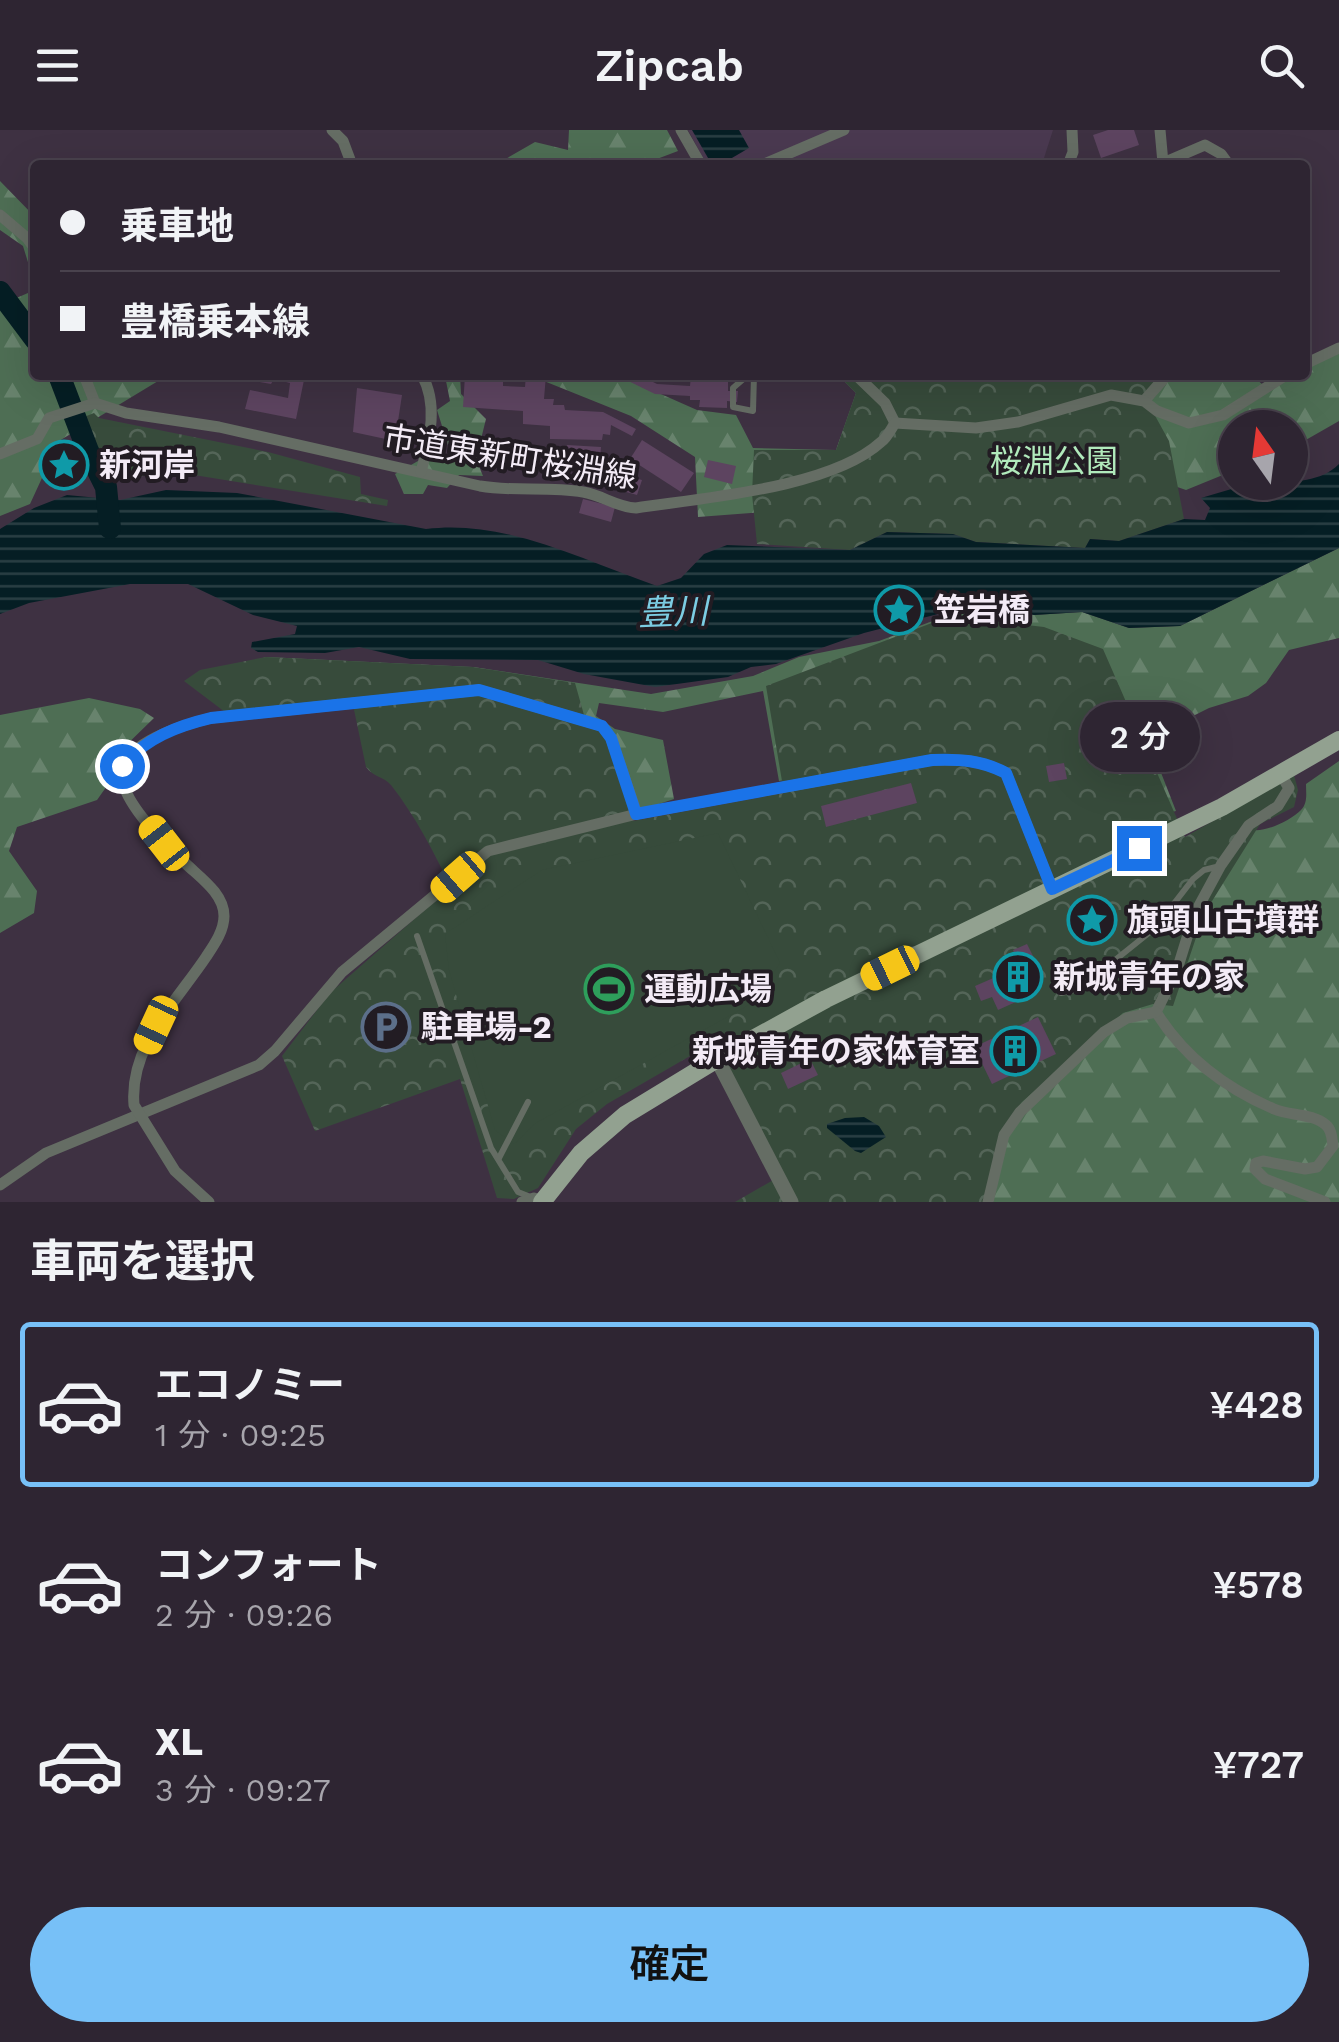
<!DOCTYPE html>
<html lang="ja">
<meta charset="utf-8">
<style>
:root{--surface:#2e2532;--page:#362d3a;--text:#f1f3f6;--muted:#a7a5ac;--line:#49424d;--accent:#77c0f7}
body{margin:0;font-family:"Work Sans","Noto Sans JP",sans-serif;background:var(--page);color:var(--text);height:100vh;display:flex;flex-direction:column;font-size:38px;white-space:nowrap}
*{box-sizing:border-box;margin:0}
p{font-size:32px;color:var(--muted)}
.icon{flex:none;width:55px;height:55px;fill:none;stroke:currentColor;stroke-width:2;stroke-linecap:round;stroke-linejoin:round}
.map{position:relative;height:1072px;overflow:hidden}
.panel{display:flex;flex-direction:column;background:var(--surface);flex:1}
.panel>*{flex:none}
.top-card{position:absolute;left:30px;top:30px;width:1280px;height:220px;border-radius:10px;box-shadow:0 10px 40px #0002,0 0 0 2px var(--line);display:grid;align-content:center;height:220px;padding:0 30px;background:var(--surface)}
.needle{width:65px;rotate:346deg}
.controls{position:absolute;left:1218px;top:280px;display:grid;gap:20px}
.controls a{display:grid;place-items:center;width:90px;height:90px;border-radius:50%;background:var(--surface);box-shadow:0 10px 40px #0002,0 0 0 2px var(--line);font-size:50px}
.end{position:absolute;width:45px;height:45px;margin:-22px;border:12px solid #1a73e8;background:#fff;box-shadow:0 0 0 5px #fff}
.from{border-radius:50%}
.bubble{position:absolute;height:70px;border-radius:35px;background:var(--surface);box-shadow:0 10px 40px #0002,0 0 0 2px var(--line);font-size:32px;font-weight:600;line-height:70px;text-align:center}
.car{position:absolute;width:30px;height:60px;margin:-30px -15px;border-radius:12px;box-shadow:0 0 8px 2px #0007;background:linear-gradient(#f5c518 24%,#345 0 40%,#f5c518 0 76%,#345 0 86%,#f5c518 0)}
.top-card b{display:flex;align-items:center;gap:35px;height:95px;font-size:38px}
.top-card b+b{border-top:2px solid var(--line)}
.top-card i{width:25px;height:25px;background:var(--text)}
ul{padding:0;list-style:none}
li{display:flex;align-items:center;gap:30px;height:165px;margin:0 20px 15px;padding:0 10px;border:5px solid transparent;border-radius:10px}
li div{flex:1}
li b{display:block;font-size:38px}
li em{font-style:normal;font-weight:600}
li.on{border-color:var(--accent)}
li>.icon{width:90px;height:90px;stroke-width:1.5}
h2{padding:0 30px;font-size:45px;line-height:120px}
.primary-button{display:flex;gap:20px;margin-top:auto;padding:20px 30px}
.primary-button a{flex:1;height:115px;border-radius:60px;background:var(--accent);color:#111;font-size:40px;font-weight:600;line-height:115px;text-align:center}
header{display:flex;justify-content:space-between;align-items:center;height:130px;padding:0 30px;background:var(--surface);font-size:45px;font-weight:600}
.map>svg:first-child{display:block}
</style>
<header><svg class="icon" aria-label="menu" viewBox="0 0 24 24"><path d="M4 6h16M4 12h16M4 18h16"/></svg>Zipcab<svg class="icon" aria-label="search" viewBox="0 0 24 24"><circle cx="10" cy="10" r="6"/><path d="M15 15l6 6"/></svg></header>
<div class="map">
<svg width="1339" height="1072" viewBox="0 0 1339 1072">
<defs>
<pattern id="forest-firs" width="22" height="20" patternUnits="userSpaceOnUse" patternTransform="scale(2.5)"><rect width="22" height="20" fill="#4e6e54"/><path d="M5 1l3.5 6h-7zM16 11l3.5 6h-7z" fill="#68836d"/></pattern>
<pattern id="park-crowns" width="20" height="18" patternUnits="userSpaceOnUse" patternTransform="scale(2.5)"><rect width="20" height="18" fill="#374b3b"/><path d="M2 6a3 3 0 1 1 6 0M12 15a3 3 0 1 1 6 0" fill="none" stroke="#546558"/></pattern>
<pattern id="water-rules" width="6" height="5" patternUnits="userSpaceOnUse" patternTransform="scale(2.5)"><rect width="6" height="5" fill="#051e24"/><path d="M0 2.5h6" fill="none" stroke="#2a3f44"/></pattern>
</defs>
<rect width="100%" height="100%" fill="#3e3142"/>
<path fill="#4a3950" d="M688 0H1053L1044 28 1047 35H707Z"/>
<g fill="url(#forest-firs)">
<path d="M569 0H667L678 21 641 35H495L535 12 568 20Z"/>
<path d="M0 51 35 87V155L23 116 0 100Z"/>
<path d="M0 156 14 169 35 160V245H168L59 311 30 374 0 386Z"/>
<path d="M1339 223V291L1290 319V298H1235V340L1186 360 1163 352 698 387 695 327 631 286 529 245H618L697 280 736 285 753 318 836 320 856 263 838 245H1251L1262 254 1290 245H1305V239Z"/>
<path d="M434 245H460L461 264 486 289 476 329 483 346 459 345 447 358 428 355 423 364H404L395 344 418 331H453L437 280 450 271 446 251 435 250Z"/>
<path d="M1339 418V508L1289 520 1266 553 1248 566 1209 578 1153 606 1149 612 1176 681 1155 686 848 639 779 651 763 561 663 582 599 573 596 586 615 599 663 610 674 669 641 680 613 606 214 543 266 527 473 537 651 564 753 546 799 527 879 511 981 473 1034 485 1082 482 1129 498 1180 496Z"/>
<path d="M89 568 140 579 154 588 116 625 109 653 97 670 17 697 9 721 37 761 34 783 0 803V585Z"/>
<path d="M1339 631V1072H982L772 915 1253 700C1267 702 1291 690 1301 680 1308 673 1306 663 1306 654Z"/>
</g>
<g fill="url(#park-crowns)">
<path d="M838 245H1170L1147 271 1169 311 1184 389 1119 411 1090 409 1085 418 976 412 953 404 887 402 850 420 757 414 752 364 754 320H836L856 263Z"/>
<path d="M94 283 99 288 268 322 360 347 361 364 388 370 387 376 163 340 133 349 114 348 97 321 84 287Z"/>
<path d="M977 489 1044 497 1103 519 1185 707 1294 645 1298 660 1294 677 1260 694 1204 784 1173 876 1153 874 1123 883 1022 972 1000 1002 987 1060 994 1072H735L782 1045 716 911 607 974 576 999 538 1058 514 1069 497 1068 460 949 315 1001 282 926 330 863 451 757C433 721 416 687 391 655 383 646 373 647 366 637L352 570 225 582 184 551 200 540 266 527 473 537 575 553 586 592 600 598 609 609 633 691 784 663 766 556 937 491Z"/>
</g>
<path fill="#374b3b" d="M718 703 780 833 754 872 536 993 514 1014 495 1000 449 840 445 804 542 740Z"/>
<g fill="url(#water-rules)">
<path d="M692 0H739L749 18 720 35H712Z"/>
<path d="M1339 334V418L1180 496 1129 498 1082 482 1034 485 981 473 864 503 776 534 751 537 728 547 655 557 584 544 538 530 410 529 359 517 325 523 258 522 251 518 252 512 295 504 297 496 253 485 188 454H130L29 473 0 484V399L34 378 67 365 120 370 166 360 237 363 426 399C506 389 582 430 657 456L681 448 704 424 727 415 850 420 887 402 953 404 976 412 1085 418 1090 409 1119 411 1184 389 1205 390 1210 378 1201 368C1219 363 1237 356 1256 354 1284 350 1317 356 1339 334Z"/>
<path d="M864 987 879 996 886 1007 861 1023 855 1021 827 998V994L845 988Z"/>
</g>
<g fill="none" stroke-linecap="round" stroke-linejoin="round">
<g stroke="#051e24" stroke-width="22">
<path d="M0 162 35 209"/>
<path d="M59 245 88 321 106 357 110 398"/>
</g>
</g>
<g fill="#5d4460">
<path d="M1108 0H1134L1139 15 1101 28 1093 5Z"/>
<path d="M255 245H305L296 289 245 279 250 260 288 268 290 253 274 249 271 254 254 251Z"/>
<path d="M465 245H494L503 247V256L525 257 526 245H546L544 269H554L553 275H564L565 280 603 282 636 299 632 306 611 295 610 305 603 304 602 310 550 309V296L523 294V281L463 277Z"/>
<path d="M616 245H639L657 254 690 256 691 245H728V261H738L737 272 727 271V278L699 277 700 270H690V266L655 264Z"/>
<path d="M357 258 402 265 395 311 353 302Z"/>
<path d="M642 310 694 343 681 362 630 329Z"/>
<path d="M567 315 601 317 599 342 565 340Z"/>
<path d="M708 330 736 336 732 354 704 347Z"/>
<path d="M617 343 642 350 637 365 612 358Z"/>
<path d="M583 369 615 377 611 392 579 383Z"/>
<path d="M1064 633 1067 649 1049 652 1046 636Z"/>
<path d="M911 653 917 673 826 697 821 676Z"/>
<path d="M1027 814 1042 844 1035 854 1037 858 1026 863 1027 867 998 880 992 867 981 871 975 856 1014 839 1012 833 1017 831 1013 820Z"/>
<path d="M1038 887 1056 924 992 954 974 917Z"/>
<path d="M810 929 818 945 788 959 781 943Z"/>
</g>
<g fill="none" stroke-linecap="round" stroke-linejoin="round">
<g stroke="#656d64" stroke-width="6">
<path d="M748 245 733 258V277L753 281 754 245"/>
<path d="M417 806 491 1018 518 1062 533 1068"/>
<path d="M1061 863 1079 859 1155 798 1193 749 1204 740 1220 736"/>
<path d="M499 1028 528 972"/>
</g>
<g stroke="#656d64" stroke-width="11">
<path d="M332 0 343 11 352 35"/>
<path d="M681 0 701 35"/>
<path d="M1160 0 1163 33 1205 15 1221 24 1229 35"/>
<path d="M762 35 844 0"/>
<path d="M1068 35 1073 22 1072 0"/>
<path d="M0 85 27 108 35 119"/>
<path d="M1305 234 1339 218"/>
<path d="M84 245 95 273"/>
<path d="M856 245 885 273 895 293"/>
<path d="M1144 271 1167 245"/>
<path d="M895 293 976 298 1018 292 1111 265 1144 271 1157 281 1189 293 1223 285 1286 245"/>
<path d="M0 324 37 309 49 288 95 273 126 283 219 297 480 356C514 362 549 356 583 362 602 365 616 377 636 378 702 368 831 358 881 312 887 308 891 299 895 293"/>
<path d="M421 342C429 310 439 276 422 245"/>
<path d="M1281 645 1289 658 1278 676 1249 695 1221 735 1194 785 1177 840 1156 882C1184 927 1225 958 1274 979 1290 986 1312 983 1326 995 1332 1000 1332 1009 1333 1016L1317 1037 1305 1039 1263 1031 1256 1033 1255 1039 1265 1049 1325 1072"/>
<path d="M0 1055 46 1023 259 935 275 921 342 842 488 721 637 684 932 630C960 629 981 630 1006 643L1052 759"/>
<path d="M209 1072 175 1041 134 975C129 916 176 872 206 827 214 815 224 801 224 786 224 763 199 747 184 732 165 714 124 674 122 647 118 614 186 594 211 588L479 560 602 596 611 608 637 684"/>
<path d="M522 1072 534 1068 542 1072"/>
<path d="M988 1072 1004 1005 1020 982 1104 902 1127 888 1156 882"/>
</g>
<path stroke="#656d64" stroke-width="15" d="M717 929 791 1072"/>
<path stroke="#92a190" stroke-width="18" d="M542 1072 581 1023 625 985 717 929 826 869 1222 677 1339 610"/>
</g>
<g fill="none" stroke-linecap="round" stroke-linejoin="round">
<path stroke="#1a73e8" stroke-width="12" d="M122 636C146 608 177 596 211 588L479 560 602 596 611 608 636 684 932 630C960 629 981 630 1006 643L1052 759 1139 718"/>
</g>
<defs>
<g id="sight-ring" transform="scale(2.5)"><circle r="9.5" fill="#221c23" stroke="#0f9aa8" stroke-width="1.5"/><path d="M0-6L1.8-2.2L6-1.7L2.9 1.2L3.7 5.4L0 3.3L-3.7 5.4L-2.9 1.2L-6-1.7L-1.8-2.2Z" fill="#0f9aa8"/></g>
<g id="building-ring" transform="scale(2.5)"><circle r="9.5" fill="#221c23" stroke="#0f9aa8" stroke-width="1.5"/><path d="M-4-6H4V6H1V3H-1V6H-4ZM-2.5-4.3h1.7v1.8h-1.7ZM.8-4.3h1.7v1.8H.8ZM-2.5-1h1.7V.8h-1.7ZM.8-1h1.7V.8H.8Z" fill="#0f9aa8"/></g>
<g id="stadium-ring" transform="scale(2.5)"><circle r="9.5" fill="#221c23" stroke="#2e9e5b" stroke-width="1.5"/><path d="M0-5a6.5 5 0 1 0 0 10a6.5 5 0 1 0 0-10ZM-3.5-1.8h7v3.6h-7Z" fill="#2e9e5b"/></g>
<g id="parking-ring" transform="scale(2.5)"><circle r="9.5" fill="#221c23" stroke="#5c6f8a" stroke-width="1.5"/><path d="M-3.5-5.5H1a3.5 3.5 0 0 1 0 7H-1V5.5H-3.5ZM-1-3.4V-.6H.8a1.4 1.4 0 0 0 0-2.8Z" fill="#5c6f8a"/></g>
</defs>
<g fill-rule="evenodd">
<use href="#sight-ring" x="64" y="335"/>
<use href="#sight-ring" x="899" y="480"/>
<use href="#sight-ring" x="1092" y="790"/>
<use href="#building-ring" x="1018" y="847"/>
<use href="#stadium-ring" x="609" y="859"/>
<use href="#parking-ring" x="386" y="897"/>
<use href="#building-ring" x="1015" y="921"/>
</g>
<g text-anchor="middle" stroke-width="8" stroke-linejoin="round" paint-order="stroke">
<g font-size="32" fill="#f3ebf6" stroke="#221c23">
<text transform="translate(510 327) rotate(9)" y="11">市道東新町桜淵線</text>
</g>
<g font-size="32" fill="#b1eabc" stroke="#221c23">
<text x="1054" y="342">桜淵公園</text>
</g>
<g font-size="32" font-weight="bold" fill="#f3ebf6" stroke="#221c23" text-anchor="start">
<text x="99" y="346">新河岸</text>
<text x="934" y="491">笠岩橋</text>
<text x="1127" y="801">旗頭山古墳群</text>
<text x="1053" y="858">新城青年の家</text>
<text x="644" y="870">運動広場</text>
<text x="421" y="908">駐車場-2</text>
<text x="980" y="932" text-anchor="end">新城青年の家体育室</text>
</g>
<g font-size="35" font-style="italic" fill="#7ccde3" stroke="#221c23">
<text transform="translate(673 482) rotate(-2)" y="12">豊川</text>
</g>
</g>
</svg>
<div class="controls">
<a><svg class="needle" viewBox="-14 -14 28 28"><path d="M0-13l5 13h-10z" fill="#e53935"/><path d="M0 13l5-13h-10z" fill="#a7a5ac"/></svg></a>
</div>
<i class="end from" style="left:122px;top:636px"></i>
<i class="end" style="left:1139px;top:718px"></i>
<div class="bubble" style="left:1080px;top:572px;width:120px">2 分</div>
<i class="car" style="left:164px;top:713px;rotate:322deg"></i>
<i class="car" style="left:458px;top:747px;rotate:229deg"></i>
<i class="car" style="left:890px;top:838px;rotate:244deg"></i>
<i class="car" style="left:156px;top:895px;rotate:205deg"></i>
<div class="top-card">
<b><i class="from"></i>乗車地</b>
<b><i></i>豊橋乗本線</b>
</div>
</div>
<section class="panel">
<h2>車両を選択</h2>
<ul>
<li class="on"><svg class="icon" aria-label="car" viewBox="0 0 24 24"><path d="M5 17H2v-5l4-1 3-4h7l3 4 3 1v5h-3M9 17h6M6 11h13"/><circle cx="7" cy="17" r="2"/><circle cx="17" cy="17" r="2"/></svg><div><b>エコノミー</b><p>1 分 · 09:25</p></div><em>¥428</em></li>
<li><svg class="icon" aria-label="car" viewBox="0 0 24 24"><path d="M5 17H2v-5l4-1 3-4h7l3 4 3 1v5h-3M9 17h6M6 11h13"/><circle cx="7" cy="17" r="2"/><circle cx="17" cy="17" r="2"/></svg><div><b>コンフォート</b><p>2 分 · 09:26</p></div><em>¥578</em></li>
<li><svg class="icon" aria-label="car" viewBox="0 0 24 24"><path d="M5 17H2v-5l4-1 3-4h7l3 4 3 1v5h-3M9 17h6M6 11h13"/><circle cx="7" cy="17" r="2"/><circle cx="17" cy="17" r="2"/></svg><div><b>XL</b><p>3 分 · 09:27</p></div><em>¥727</em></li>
</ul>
<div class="primary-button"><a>確定</a></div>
</section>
